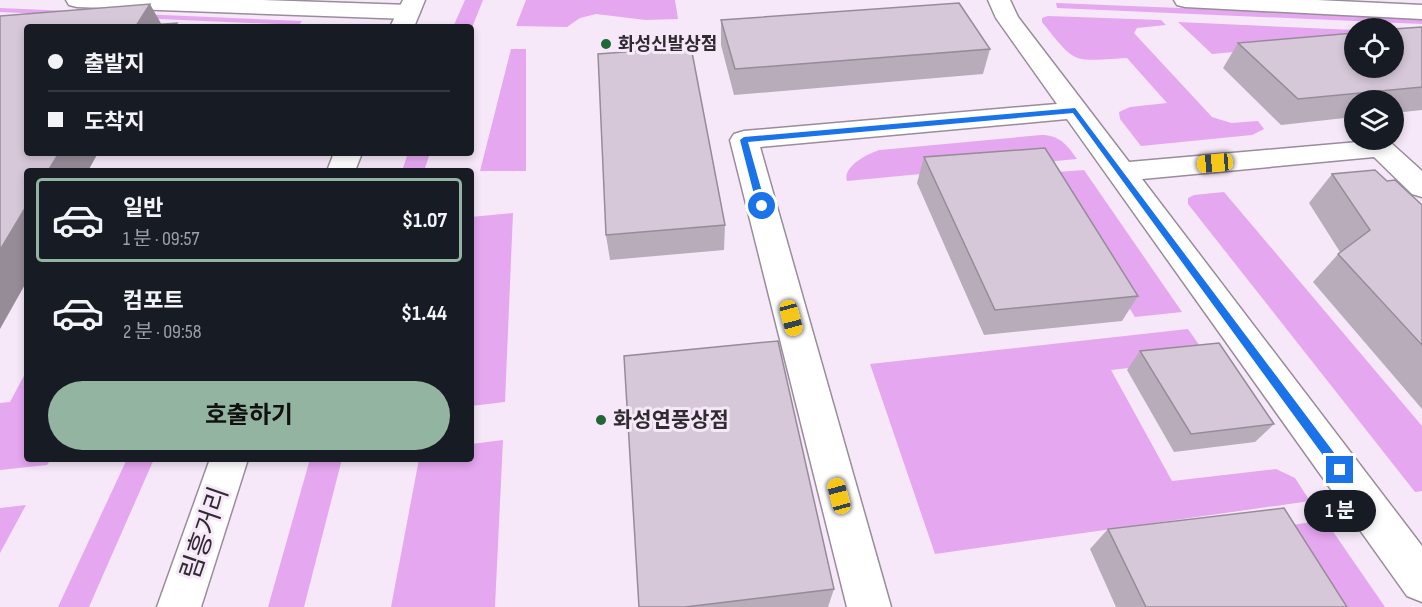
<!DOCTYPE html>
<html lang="ko">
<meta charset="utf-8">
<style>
:root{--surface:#171b24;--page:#242831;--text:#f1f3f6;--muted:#9ea1a6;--line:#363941;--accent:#92b4a0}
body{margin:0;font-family:"Sofia Sans Condensed","Noto Sans KR",sans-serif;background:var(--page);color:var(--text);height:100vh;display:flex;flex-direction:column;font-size:22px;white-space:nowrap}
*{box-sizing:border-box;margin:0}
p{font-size:20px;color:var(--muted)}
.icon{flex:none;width:33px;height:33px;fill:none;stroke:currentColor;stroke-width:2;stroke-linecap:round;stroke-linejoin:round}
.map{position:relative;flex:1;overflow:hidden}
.sheet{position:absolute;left:24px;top:168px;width:450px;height:294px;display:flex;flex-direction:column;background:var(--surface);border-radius:6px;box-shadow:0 3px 9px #0003}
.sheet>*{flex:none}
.hud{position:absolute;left:24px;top:24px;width:450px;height:132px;border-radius:6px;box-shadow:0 3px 9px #0003;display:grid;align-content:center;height:132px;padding:0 24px;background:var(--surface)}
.fabs{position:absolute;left:1344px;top:18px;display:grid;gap:12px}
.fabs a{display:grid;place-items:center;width:60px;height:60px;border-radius:50%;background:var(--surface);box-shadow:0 3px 9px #0003;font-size:30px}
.end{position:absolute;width:27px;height:27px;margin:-14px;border:8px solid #1a73e8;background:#fff;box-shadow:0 0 0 3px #fff}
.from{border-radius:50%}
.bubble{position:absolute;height:42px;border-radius:21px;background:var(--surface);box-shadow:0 3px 9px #0003;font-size:20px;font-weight:700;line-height:42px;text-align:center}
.car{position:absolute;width:18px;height:36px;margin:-18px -9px;border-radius:8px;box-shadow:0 0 4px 2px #0007;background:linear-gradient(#f5c518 24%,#345 0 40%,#f5c518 0 76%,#345 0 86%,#f5c518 0)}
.hud b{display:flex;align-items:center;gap:21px;height:57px;font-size:22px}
.hud b+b{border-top:2px solid var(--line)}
.hud i{width:15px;height:15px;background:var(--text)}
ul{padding:10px 0 0;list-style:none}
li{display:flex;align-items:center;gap:18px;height:84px;margin:0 12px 9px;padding:0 12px;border:3px solid transparent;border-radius:6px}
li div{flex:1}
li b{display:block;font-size:22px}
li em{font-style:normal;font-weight:700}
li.current{border-color:var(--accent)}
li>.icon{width:54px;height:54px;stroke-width:1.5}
.button{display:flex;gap:12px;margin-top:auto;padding:12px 24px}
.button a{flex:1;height:69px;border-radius:36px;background:var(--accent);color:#111;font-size:24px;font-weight:700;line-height:69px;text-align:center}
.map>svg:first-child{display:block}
</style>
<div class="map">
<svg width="1422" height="607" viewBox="0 0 1422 607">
<rect width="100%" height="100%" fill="#f6e8f9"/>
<g fill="#e6a7f1">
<path d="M465 0H483L471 30V27H453Z"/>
<path d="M526 0H675L678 19 646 20 596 14 580 18 567 27 516 26Z"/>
<path d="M1056 3 1374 16 1422 19V24L1057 8Z"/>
<path d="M0 8 302 21 299 25 0 12Z"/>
<path d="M1048 16 1161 20 1166 25 1137 28 1134 33 1212 117 1231 123 1258 121 1264 129 1252 135 1141 146 1120 119 1119 112 1130 107 1167 103 1127 58C1072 61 1077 66 1042 22V18Z"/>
<path d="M1178 22 1354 30V41L1212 54Z"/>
<path d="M511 49H526V171H480Z"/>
<path d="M1041 135C1060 135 1067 145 1077 159L847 181C842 167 868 153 880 150Z"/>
<path d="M408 153H430L424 171H402Z"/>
<path d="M1084 170 1182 312 1135 317 1043 173Z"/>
<path d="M1224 192 1422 426V491L1415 492 1188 204V198L1194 195Z"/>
<path d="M513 213 505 402 471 406V217Z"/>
<path d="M1188 329 1209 359 1111 370 1172 481 1276 469 1295 478 1310 501 935 554 870 364Z"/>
<path d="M27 370V459H51L47 465 0 470V403L10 402Z"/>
<path d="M503 440 495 607H391L419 459H471V444Z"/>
<path d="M127 459H154L89 607H58Z"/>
<path d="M310 459H342L304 607H268Z"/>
<path d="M26 505 0 553V508Z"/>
<path d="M1325 520 1385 607H1322L1272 528Z"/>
</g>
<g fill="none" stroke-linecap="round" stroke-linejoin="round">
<g stroke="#998c9b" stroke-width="3">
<g id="minor">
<path d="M66 0H262L409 5 417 7 420 12 417 17 409 19 77 7 69 5Z"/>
<path d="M988 0H1010L1018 17 1129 162 1381 140 1390 142 1422 171V197L1412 194 1374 157 1142 179 1422 546V602L1407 596 1067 119 760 147 891 607H847L730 140 734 134 744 131 1057 104 996 18Z"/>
<path d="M1174 0H1317L1422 5V19L1185 7 1177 5Z"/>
</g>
</g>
<g stroke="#998c9b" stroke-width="3">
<g id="major">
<path d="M403 0H425L414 27H390Z"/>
<path d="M334 153H362L355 171H327Z"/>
<path d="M210 459H248L201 607H157Z"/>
</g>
</g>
<use href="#minor" fill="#fff" fill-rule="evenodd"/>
<use href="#major" fill="#fff" fill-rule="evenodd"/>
</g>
<g fill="#b8acbb">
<path d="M721 20 990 49 983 74 734 95 721 45Z"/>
<path d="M1422 27V110L1394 113V100H1354V117L1281 125 1223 68 1238 43Z"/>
<path d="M924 157 1138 296 1122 321 984 335 917 183Z"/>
<path d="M1332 174 1387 181 1422 205V409L1313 282 1340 252 1309 203Z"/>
<path d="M725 225 724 250 610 260 606 235Z"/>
<path d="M1140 351 1274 424 1255 442 1174 452 1127 370Z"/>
<path d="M1108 529 1347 607H1116L1090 549Z"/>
<path d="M834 589 828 607H639Z"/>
</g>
<g fill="#968c98">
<path d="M150 4 163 27 136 26Z"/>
<path d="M59 153H98L88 171H48Z"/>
<path d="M27 205V281L0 329V250Z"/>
</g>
<g fill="#d6c8d9" stroke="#968c98" stroke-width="1.5">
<path d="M959 3 990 49 735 69 721 20Z"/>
<path d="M150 4 136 26 177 23 174 27H27V153H59L48 171H27V205L0 250V16Z"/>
<path d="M1422 27V87L1298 99 1238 43 1354 33V68H1394V29Z"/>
<path d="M691 47 725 225 606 235 598 54Z"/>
<path d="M1045 148 1138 296 995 310 924 157Z"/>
<path d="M1375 170 1387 181 1395 180 1422 205V345L1338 254 1370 230 1332 174Z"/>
<path d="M778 341 834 589 685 607H639L624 356Z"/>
<path d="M1219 343 1274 424 1191 434 1140 351Z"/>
<path d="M1284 508 1347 607H1146L1108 529Z"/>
</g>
<path fill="#1a73e8" d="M1075 108 1344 466V473H1336L1073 113 748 142 766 206 762 209 757 206 740 140 744 137Z"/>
<g fill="#1f6836" stroke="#f6e8f9" stroke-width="2">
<circle cx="606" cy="44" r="6"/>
<circle cx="601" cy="420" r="6"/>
</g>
<g text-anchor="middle" stroke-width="6" stroke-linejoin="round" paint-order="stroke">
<g font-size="18" font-weight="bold" fill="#302b31" stroke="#f6e8f9" text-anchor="start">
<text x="618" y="50">화성신발상점</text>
</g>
<g font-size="21" font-weight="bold" fill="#302b31" stroke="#f6e8f9" text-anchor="start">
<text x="613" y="427">화성연풍상점</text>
</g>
<g font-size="26" fill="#302b31" stroke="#f6e8f9">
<text transform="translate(204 533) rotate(-71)" y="9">림흥거리</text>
</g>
</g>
</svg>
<div class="fabs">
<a><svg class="icon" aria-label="locate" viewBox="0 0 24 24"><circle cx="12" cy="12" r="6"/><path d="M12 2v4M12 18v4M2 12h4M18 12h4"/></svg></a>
<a><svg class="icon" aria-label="layers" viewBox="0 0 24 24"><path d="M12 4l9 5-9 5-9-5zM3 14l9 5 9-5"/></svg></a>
</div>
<i class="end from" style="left:762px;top:206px"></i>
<i class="end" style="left:1340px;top:470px"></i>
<div class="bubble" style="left:1304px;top:490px;width:72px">1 분</div>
<i class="car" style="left:1215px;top:163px;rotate:265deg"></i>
<i class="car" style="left:791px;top:318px;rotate:165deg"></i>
<i class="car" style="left:839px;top:496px;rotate:345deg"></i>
<div class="hud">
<b><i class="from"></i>출발지</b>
<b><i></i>도착지</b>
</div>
<section class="sheet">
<ul>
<li class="current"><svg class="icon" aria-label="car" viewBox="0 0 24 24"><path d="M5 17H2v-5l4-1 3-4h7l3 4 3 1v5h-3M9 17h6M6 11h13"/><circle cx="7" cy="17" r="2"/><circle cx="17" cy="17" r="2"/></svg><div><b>일반</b><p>1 분 · 09:57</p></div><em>$1.07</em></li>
<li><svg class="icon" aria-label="car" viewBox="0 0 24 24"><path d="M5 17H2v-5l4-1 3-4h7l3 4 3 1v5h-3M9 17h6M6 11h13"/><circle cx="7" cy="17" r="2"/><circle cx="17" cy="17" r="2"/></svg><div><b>컴포트</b><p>2 분 · 09:58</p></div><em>$1.44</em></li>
</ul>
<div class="button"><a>호출하기</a></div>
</section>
</div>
